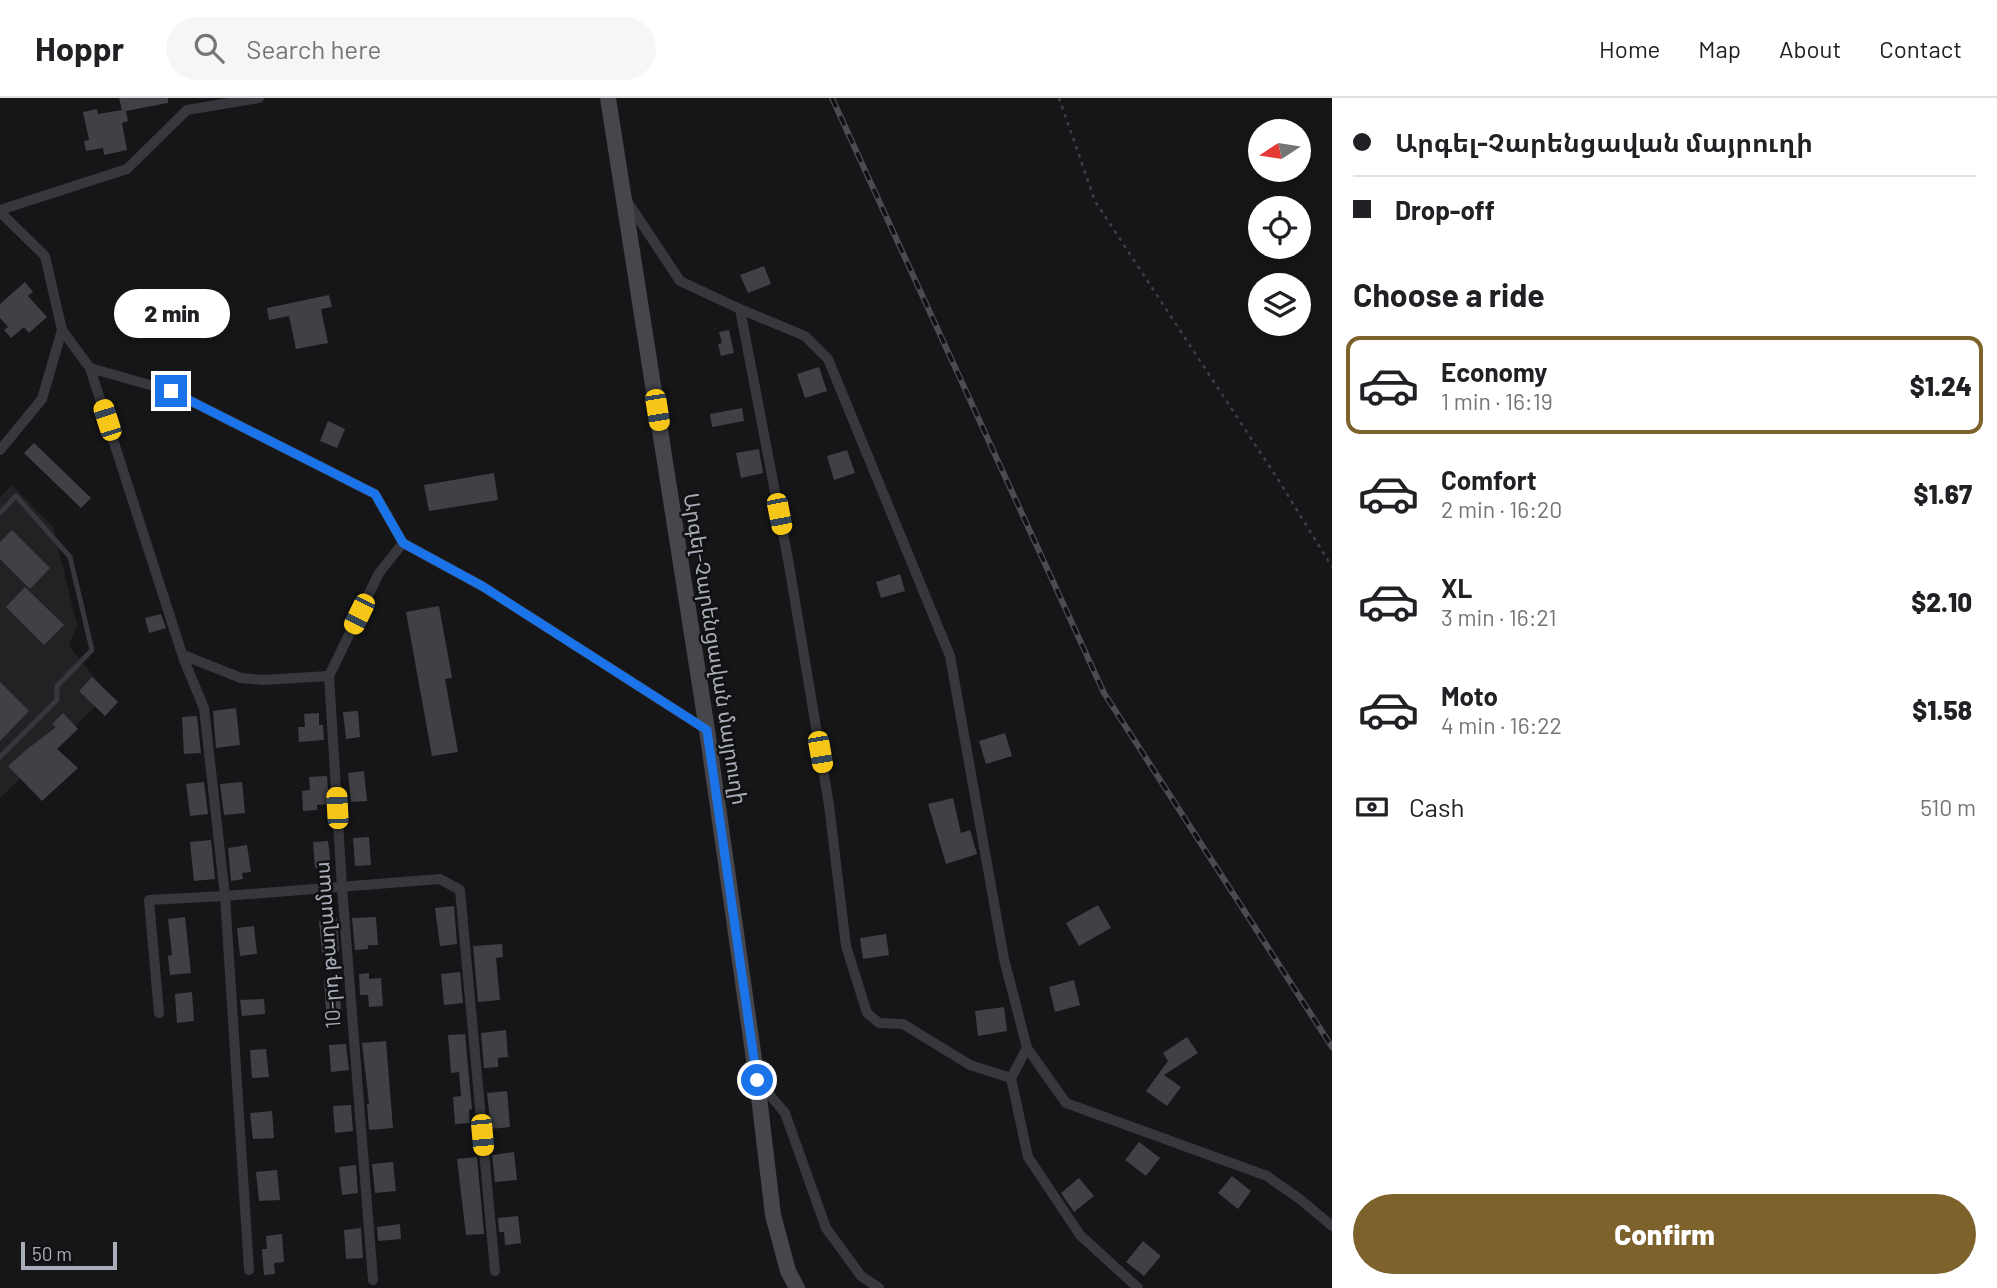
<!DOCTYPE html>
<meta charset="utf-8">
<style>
:root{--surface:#fff;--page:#f6f6f6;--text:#202124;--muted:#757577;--line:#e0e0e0;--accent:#7e622b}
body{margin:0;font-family:Barlow,"Noto Sans Armenian",sans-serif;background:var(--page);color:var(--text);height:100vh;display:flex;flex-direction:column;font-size:26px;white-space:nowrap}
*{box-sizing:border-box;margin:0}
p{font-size:23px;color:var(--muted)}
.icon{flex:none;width:38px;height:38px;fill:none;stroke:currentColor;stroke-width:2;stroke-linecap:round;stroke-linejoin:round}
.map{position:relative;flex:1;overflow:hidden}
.sheet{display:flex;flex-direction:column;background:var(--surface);width:665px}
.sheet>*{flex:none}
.banner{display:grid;align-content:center;height:154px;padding:0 21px;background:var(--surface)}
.needle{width:46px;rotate:258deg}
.tools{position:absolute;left:1248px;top:21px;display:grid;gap:14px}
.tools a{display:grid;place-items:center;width:63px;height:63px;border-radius:50%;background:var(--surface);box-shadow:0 4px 10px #0003;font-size:35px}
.scale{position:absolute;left:21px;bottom:18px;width:96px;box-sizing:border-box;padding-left:7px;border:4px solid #a8adb8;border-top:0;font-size:19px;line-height:24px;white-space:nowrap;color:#a8adb8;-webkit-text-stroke:5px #111113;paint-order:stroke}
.end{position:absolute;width:32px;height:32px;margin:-16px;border:9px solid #1a73e8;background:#fff;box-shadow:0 0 0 4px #fff}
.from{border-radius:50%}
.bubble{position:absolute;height:49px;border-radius:24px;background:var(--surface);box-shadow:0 4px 10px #0003;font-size:23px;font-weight:800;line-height:49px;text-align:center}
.car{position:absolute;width:21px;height:42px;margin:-21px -10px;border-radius:9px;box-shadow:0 0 5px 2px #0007;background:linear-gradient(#f5c518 24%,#345 0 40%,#f5c518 0 76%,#345 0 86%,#f5c518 0)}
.banner b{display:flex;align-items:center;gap:24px;height:66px;font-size:26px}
.banner b+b{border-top:2px solid var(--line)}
.banner i{width:18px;height:18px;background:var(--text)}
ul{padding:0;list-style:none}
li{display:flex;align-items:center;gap:21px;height:98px;margin:0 14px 10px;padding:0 7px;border:4px solid transparent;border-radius:14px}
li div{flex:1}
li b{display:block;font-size:26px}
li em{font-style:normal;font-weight:800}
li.on{border-color:var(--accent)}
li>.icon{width:63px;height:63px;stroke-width:1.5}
h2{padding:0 21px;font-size:32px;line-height:84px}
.pay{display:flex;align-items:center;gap:18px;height:77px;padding:0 21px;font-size:26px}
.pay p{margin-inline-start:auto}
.cta{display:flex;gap:14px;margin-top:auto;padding:14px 21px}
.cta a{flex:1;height:80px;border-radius:42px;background:var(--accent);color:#fff;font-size:28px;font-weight:800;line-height:80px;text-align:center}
header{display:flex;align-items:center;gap:42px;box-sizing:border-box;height:98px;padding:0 35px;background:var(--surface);border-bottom:2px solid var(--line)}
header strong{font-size:33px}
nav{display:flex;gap:38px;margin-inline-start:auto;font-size:24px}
.search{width:490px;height:63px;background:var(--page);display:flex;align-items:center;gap:18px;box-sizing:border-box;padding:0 24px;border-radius:38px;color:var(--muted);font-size:26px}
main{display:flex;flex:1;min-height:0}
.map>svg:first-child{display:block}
</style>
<header>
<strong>Hoppr</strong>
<div class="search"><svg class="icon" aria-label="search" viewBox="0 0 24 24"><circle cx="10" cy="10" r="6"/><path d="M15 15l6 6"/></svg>Search here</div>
<nav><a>Home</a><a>Map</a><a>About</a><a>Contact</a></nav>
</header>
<main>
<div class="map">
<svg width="1332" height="1190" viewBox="0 0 1332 1190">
<rect width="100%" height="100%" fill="#161618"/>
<path fill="#222225" d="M12 387 53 429 77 527 69 548 108 596 0 700V399Z"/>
<g fill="#404145">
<path d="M119 0H168V5L126 13 128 23 122 25 127 52 104 57 103 50 86 53 84 43 89 42 83 14 97 11 98 16 122 12Z"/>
<path d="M764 168 771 186 748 195 740 177Z"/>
<path d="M25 184 33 194 28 198 47 219 29 235 24 229 11 240 4 232 8 229 0 220V206Z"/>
<path d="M329 197 332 209 321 211 328 245 296 251 289 218 269 222 267 210Z"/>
<path d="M729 232 734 255 721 258 718 246 722 245 719 234Z"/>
<path d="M819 269 827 293 805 300 797 276Z"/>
<path d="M742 310 744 323 712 329 710 316Z"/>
<path d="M328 323 345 331 337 350 320 343Z"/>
<path d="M34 345 91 400 81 410 24 355Z"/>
<path d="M759 351 763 375 741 380 736 355Z"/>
<path d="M847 352 855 375 834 382 827 358Z"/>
<path d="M494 375 498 402 429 413 424 387Z"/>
<path d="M12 432 50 470 30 491 0 461V444Z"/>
<path d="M900 476 905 493 881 500 876 484Z"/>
<path d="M25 489 64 527 44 547 6 509Z"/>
<path d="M439 508 452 580 445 581 458 654 432 658 406 514Z"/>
<path d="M161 516 166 530 149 535 145 520Z"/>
<path d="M92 579 118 604 105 618 79 593Z"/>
<path d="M0 584 29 613 0 643Z"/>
<path d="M236 610 240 647 216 650 213 613Z"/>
<path d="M358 613 360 639 346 641 343 614Z"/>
<path d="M63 615 78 631 57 651 78 670 42 703 8 668 26 652 56 629 52 626Z"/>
<path d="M319 615V627H323L324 642 299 644 298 629H305L304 616Z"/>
<path d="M197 618 201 655 184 656 182 619Z"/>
<path d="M1005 635 1012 658 986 666 979 643Z"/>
<path d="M364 673 367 703 351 704 348 675Z"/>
<path d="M327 678 329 706 317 707V712L303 713 302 693 310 692 309 679Z"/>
<path d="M204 684 208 716 190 718 186 686Z"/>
<path d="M242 684 245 715 224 717 220 686Z"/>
<path d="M953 700 961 735 970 732 977 756 946 766 928 706Z"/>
<path d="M369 739 371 767 355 768 353 740Z"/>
<path d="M211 742 215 781 194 783 190 744Z"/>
<path d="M328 743 331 769 315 770 313 744Z"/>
<path d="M247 747 251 774 242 775 243 781 231 783 228 750Z"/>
<path d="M1098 807 1111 830 1079 848 1066 825Z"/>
<path d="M454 808 457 846 440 848 435 810Z"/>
<path d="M185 819 191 875 170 877 168 858 172 857 168 821Z"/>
<path d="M376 819 378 847H368V851L355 852 352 820Z"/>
<path d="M337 821 339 854 322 855 319 823Z"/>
<path d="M254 828 257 856 240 858 237 830Z"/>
<path d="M886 836 889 857 863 861 860 840Z"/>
<path d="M502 846 503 859 496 860 500 902 478 904 473 848Z"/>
<path d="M460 874 463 905 444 907 441 876Z"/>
<path d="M369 875V881L381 880 383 908 369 909 368 897H360L359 876Z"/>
<path d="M339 881 341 911 326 912 324 882Z"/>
<path d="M1074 882 1080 907 1055 914 1049 889Z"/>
<path d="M192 894 194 923 177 925 175 896Z"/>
<path d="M264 901 265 916 242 918 240 902Z"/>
<path d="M1004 909 1007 933 978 938 975 913Z"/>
<path d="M506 932 508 959 498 960V969L484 970 481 935Z"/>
<path d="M465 936 472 1011 469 1012 470 1025 455 1026 453 999 461 998 459 974 451 975 448 937Z"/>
<path d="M1187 939 1198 955 1164 977 1181 989 1167 1008 1146 993 1168 963 1163 955Z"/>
<path d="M386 943 393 1030 369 1032 367 1006H369L362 945Z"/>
<path d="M346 946 349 972 331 974 329 947Z"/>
<path d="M266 951 269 979 252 980 250 952Z"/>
<path d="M507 993 510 1029 491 1031 487 995Z"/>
<path d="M351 1007 353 1033 335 1035 333 1008Z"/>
<path d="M272 1013 274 1040 253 1041 250 1015Z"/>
<path d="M1139 1044 1160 1060 1146 1078 1125 1062Z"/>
<path d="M514 1054 517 1082 495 1084 492 1057Z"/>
<path d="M477 1059 484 1136 466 1137 457 1061Z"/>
<path d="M393 1064 396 1093 375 1095 372 1066Z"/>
<path d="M356 1067 358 1095 342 1097 339 1069Z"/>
<path d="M277 1072 280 1102 259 1103 256 1074Z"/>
<path d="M1232 1078 1251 1093 1238 1111 1218 1095Z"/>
<path d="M1079 1080 1094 1098 1074 1114 1061 1095Z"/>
<path d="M518 1118 521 1145 505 1147 504 1134H499L498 1120Z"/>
<path d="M400 1126 401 1141 378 1143 377 1129Z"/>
<path d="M361 1130 363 1160 346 1161 344 1132Z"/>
<path d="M282 1136 284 1164 274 1165 275 1176 264 1177 262 1151H267L266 1138Z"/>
<path d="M1143 1143 1161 1158 1144 1178 1126 1164Z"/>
</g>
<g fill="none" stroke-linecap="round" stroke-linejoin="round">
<path stroke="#3d3f44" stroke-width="2.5" stroke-dasharray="3.5 5" stroke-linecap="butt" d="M1059 0 1095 103 1281 386 1332 469"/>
<path stroke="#37383d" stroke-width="5" d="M0 415 16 398 70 459 92 552 57 588V602L0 659"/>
<g stroke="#37383d" stroke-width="10">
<path d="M627 103 680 183 740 211 805 238 828 261 950 558 1004 861 1027 950 1066 1005 1267 1078 1301 1102 1332 1128"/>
<path d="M0 112 127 71 187 12 259 0"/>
<path d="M0 114 45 158 62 232 42 301 0 352"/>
<path d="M740 211 789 467 829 707 846 848 867 915 879 925 903 926 970 967 1011 980"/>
<path d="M62 232 90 270 184 562 204 610 225 798 249 1172"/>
<path d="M90 270 171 293 375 396 403 445 482 488 707 632"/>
<path d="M183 557 241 580 263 582 329 578"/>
<path d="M159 915 149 802 225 798 440 781 460 792 495 1173"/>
<path d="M1027 950 1011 980 1028 1059 1080 1137 1138 1190"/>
<path d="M757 982 785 1015 826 1130 861 1178 879 1190"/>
<path d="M373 1182 342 789 329 578 379 475 403 445"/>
</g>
<path stroke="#45474d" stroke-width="16" d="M608 0 707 632 757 982 773 1117 788 1173 797 1190"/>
<g stroke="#4a4c52" stroke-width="6">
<path id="rail" d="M832 0 1104 595 1332 949"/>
</g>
<use href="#rail" stroke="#111113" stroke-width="3.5" stroke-dasharray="10" stroke-linecap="butt"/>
</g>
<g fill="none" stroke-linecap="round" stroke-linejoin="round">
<path stroke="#1a73e8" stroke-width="9" d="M171 293 375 396 403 445 482 488 707 632 757 982"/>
</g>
<g text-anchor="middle" stroke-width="5" stroke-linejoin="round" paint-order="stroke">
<g font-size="21" fill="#a8adb8" stroke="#111113">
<text transform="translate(715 551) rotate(81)" y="7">Արգել-Չարենցավան մայրուղի</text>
<text transform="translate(328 847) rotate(-94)" y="7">10-րդ թաղամաս</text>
</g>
</g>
</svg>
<div class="tools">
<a><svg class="needle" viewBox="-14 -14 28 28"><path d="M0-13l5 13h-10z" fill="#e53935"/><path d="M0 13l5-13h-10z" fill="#757577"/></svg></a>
<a><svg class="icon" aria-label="locate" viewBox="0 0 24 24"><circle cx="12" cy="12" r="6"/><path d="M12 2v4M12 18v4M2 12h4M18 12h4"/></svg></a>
<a><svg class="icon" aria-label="layers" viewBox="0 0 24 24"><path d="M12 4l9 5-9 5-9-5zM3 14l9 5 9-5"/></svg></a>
</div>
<div class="scale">50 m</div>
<i class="end from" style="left:757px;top:982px"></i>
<i class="end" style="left:171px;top:293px"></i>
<div class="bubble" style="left:114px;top:191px;width:116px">2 min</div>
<i class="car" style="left:657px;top:312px;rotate:171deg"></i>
<i class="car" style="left:107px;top:322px;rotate:342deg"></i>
<i class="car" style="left:779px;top:416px;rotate:169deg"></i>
<i class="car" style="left:359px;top:516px;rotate:206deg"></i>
<i class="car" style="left:820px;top:654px;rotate:170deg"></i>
<i class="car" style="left:337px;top:710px;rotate:357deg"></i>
<i class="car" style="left:482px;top:1037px;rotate:175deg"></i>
</div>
<section class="sheet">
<div class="banner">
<b><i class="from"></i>Արգել-Չարենցավան մայրուղի</b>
<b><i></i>Drop-off</b>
</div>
<h2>Choose a ride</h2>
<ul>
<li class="on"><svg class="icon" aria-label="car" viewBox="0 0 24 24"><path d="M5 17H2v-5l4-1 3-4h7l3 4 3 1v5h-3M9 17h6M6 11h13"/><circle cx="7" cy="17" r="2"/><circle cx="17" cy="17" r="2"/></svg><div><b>Economy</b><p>1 min · 16:19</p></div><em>$1.24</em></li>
<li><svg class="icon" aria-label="car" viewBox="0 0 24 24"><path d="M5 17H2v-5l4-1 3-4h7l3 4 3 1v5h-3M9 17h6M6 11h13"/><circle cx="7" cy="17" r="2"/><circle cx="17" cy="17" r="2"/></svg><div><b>Comfort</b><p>2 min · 16:20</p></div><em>$1.67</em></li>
<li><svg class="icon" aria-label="car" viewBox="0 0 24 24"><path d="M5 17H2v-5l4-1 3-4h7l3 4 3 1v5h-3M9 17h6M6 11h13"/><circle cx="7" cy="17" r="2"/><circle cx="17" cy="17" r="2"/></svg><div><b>XL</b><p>3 min · 16:21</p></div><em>$2.10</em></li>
<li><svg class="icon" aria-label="car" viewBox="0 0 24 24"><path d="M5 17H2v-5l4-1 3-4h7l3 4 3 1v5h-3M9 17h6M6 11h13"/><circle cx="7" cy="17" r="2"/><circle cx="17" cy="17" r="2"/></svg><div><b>Moto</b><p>4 min · 16:22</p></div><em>$1.58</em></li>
</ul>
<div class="pay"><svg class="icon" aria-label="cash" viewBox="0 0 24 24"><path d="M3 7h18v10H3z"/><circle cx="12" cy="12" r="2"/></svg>Cash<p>510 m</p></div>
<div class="cta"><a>Confirm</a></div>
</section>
</main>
